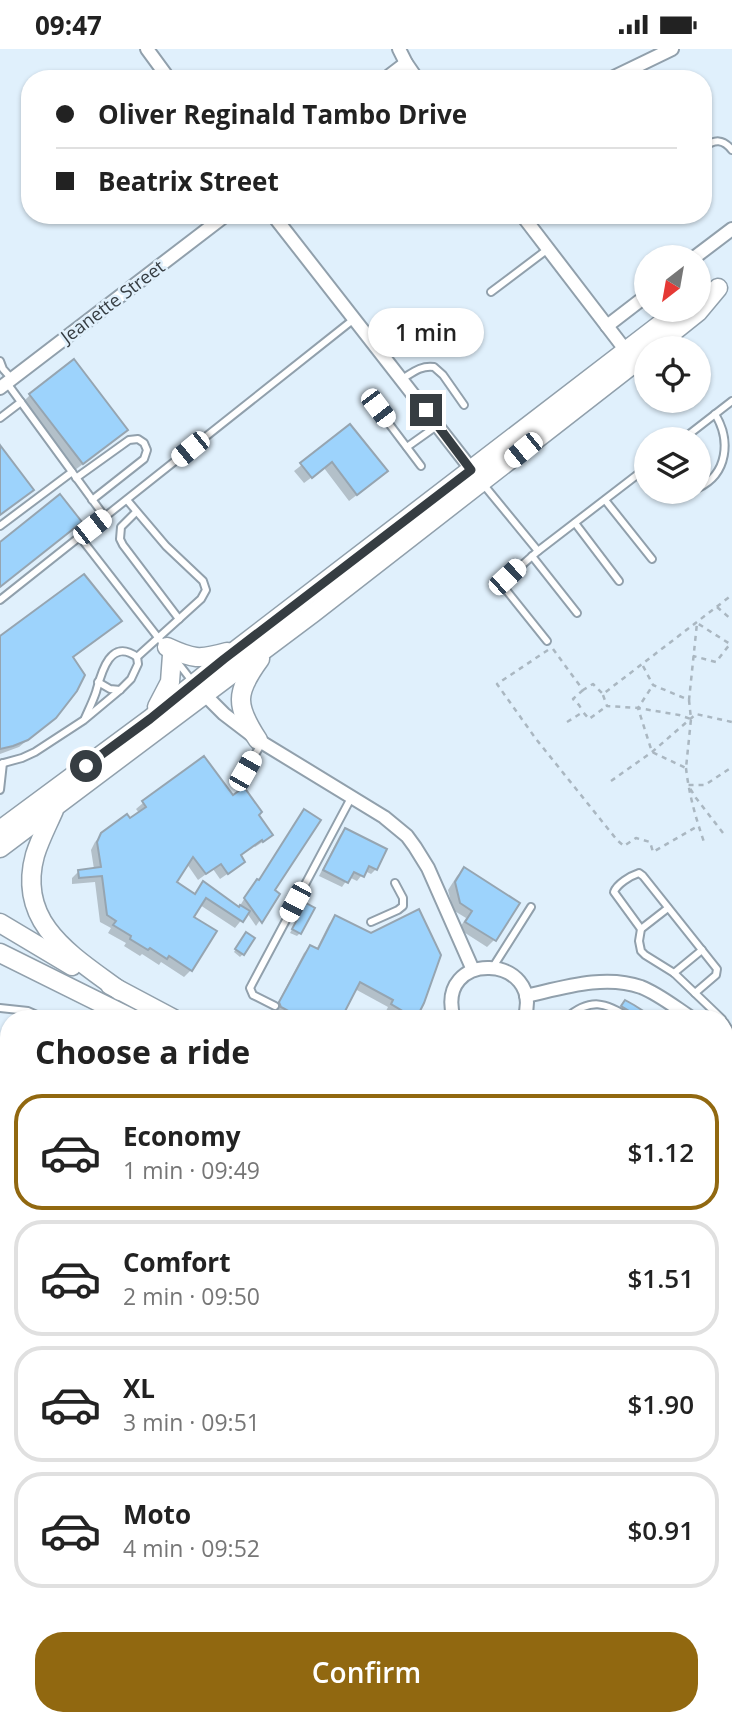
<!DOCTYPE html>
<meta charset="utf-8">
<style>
:root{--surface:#fff;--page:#f6f6f6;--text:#222;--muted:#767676;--line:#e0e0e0;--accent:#916810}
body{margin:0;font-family:"Open Sans",sans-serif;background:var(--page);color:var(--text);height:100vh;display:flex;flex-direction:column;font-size:26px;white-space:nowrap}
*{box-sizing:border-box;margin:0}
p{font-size:23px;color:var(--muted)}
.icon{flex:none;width:38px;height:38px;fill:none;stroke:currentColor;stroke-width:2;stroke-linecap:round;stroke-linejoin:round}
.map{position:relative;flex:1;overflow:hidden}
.side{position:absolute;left:0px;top:961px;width:733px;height:716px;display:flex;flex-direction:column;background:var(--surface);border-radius:28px 28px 0 0;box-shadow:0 2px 5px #0004}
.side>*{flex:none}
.guide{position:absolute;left:21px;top:21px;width:691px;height:154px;border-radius:28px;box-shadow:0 2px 5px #0004;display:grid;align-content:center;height:154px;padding:0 35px;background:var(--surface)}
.needle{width:46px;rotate:211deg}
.controls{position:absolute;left:634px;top:196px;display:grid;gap:14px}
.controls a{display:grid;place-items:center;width:77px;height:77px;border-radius:50%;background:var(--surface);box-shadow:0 2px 5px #0004;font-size:35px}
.end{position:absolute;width:32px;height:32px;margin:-16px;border:9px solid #363d42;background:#fff;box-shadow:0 0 0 4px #fff}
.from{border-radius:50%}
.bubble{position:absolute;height:49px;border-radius:24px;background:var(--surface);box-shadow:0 2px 5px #0004;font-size:23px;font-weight:600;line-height:49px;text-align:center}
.car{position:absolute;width:21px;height:42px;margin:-21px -10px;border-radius:9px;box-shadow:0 0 5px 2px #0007;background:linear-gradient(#fff 24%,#345 0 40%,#fff 0 76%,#345 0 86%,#fff 0)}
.guide b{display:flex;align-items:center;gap:24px;height:66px;font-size:26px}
.guide b+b{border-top:2px solid var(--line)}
.guide i{width:18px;height:18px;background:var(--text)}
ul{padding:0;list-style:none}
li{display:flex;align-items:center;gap:21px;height:116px;margin:0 14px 10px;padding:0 21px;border:4px solid var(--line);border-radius:28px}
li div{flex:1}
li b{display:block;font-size:26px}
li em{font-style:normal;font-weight:600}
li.active{border-color:var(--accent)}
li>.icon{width:63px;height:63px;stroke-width:1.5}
h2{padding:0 35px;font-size:32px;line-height:84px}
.button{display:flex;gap:14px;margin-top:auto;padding:14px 35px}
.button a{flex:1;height:80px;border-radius:28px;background:var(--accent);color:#fff;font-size:28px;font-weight:600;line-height:80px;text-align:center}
.status{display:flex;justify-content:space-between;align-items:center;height:49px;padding:0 35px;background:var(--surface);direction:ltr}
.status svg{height:19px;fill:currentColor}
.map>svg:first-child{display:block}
</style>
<div class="status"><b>09:47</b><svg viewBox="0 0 49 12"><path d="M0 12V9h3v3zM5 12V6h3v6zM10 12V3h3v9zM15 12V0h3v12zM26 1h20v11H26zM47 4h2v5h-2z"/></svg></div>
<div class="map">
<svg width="732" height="1675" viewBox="0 0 732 1675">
<rect width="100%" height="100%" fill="#e0f0fc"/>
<g fill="#0003">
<path d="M30 346 119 388 75 421 23 353Z"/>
<path d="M350 378 379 429 349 452 324 419 304 434 294 422Z"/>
<path d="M113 579 71 609 47 675 19 698 0 705V590Z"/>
<path d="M203 710 233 749 257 766 264 792 255 798 254 797 239 807 236 819 220 830 213 820 198 831 187 815 175 834 194 846 203 834 238 860 252 837 257 832 278 845 256 877 247 864 235 879 200 856 192 869 191 921 184 928 161 913 159 916 142 905 140 907 124 897 126 894 108 884 111 879 100 873 95 833 72 835V829L79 822 94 820 91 801 95 793 102 786 130 771 139 764 136 760 143 754Z"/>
<path d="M345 781 376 820 371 825 365 822 357 832 349 828 342 838 319 827 340 786Z"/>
<path d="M464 820 517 854 494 891 487 898 459 880 466 869 453 861 448 841 457 827Z"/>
<path d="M306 856 300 884 297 887 290 884Z"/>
<path d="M335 868 422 954 414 970H397L386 962 388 958 355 940 340 970H285L275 964 274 961 304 904 310 898 316 901 329 875Z"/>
<path d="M243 889V905L240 908 234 903Z"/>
<path d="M626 953 653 970H629L618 962Z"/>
<path d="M732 1161V1225L724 1220V1174Z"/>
<path d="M0 1177H9V1277H4L9 1224H0Z"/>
<path d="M724 1467H732V1665L724 1660Z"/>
</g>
<g fill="#9dd3fc" stroke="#96a5b1" stroke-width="2">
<path d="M74 310 128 381 83 415 29 345Z"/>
<path d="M350 375 388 422 357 446 332 413 312 429 300 414Z"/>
<path d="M0 396 34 441 0 466Z"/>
<path d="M60 445 82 473 0 538V493Z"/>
<path d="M84 525 122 572 73 608 85 626 77 642 56 669 28 691 13 697 0 700V587Z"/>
<path d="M204 707 233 746 244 738 262 763 259 766 273 786 263 793 262 791 241 806 245 813 228 825 221 815 206 825 193 808 177 833 195 845 203 832 239 858 240 856 250 862 243 873 206 849 194 868 217 882 192 922 169 907 167 910 150 899 148 901 130 890 131 887 113 876 116 872 107 866 102 827 79 829 78 821 101 818 97 793 101 784 127 765 130 769 146 758 142 752Z"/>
<path d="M304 760 321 771 275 841 280 845 262 874 244 849 257 830 259 831Z"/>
<path d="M345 779 387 800 377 821 369 817 364 828 354 823 348 834 323 821Z"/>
<path d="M464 818 520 854 496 892 465 873 472 862 460 854 455 833Z"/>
<path d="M306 854 315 859 301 885 292 880Z"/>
<path d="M419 860 441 906 424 954 416 970 391 955 393 951 360 933 341 970H289L292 964 281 958 279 953 310 896 318 900 335 866 371 884Z"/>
<path d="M246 883 255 889 244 906 235 900Z"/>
<path d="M625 951 634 956 656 970H637L634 965 621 957Z"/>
</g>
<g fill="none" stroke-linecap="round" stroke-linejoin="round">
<g stroke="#91a0ac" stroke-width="10">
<g id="lane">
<path d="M704 98C715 90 723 90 732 101"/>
<path d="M491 243 548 200"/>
<path d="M0 312 3 320 12 330"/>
<path d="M402 330C412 324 421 316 434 318L443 326 464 356"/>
<path d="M7 334 105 468"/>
<path d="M378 360 421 417"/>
<path d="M0 369 21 353"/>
<path d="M683 390 732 352"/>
<path d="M407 398 438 376"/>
<path d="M76 429 129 391 138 390 144 394 147 401 144 410 92 451"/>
<path d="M483 435 538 502"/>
<path d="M698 439C728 425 731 391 715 365"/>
<path d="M127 451 166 497 203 532 206 541 201 550 137 608"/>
<path d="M605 451 652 510"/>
<path d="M136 463 121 478 120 490 123 496 179 570"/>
<path d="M575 474 619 532"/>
<path d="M0 477 72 423"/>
<path d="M80 488 160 591"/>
<path d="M532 507 577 564"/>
<path d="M0 551 354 270"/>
<path d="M547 592 507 542 505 537V531L538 502 646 419"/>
<path d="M175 610 192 632"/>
<path d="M98 633 110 640 120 641"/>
<path d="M85 669C89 660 93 652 96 643 101 625 110 588 137 608"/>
<path d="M0 715 22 709 35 703 84 671 120 641 131 630 138 615 137 608"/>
<path d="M245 722 262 694"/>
<path d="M0 741 3 714"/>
<path d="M668 859 641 880 639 892 641 902 645 906 674 924 722 970"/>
<path d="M371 873 398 861 403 857V849L395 834"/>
<path d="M641 880 614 843C617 835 630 827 639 824L643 827 717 920 716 926 695 944"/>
<path d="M493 918 531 858"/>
<path d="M674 924 702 901"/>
<path d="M275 957 253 946 250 939 351 749"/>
<path d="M0 959 28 962 46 970"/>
<path d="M565 970C590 948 606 953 631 970"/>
<path d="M724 973 729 981 728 992"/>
<path d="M724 1059 732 1047"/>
<path d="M0 1269 9 1279"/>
</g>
</g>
<g stroke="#91a0ac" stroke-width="16">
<g id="street">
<path d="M147 0 169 30"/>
<path d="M399 0 406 14 417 30"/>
<path d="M385 30 406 14"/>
<path d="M610 30 672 0"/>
<path d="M273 166 475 425"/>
<path d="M522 166 630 307"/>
<path d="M695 208 732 180"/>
<path d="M607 277 646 247"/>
<path d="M0 339 226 166"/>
<path d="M199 640 224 665 258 691 384 768 407 787 415 798 428 819 473 921"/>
<path d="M526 947C562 939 604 925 641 938 659 945 676 959 693 970"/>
<path d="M454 970C433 899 546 905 524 970"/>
<path d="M724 990 732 995"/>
<path d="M0 1479 9 1487"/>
<path d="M113 1675 114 1668"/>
</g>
</g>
<g stroke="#91a0ac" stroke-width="21">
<g id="secondary">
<path d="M653 299 698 263 718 239"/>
<path d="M167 598C193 610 199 611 227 603"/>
<path d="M157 658 170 633 172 606"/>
<path d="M258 691C235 656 235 644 260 610"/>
<path d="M54 761C48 775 40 790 35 806 16 875 73 907 120 942"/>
<path d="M0 781 150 670 236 601 679 261"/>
<path d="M0 799 313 564 646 305"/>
<path d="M0 874 72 917"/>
<path d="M0 904 133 970"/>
<path d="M110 936 174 970"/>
<path d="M724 1247 732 1250"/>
<path d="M724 1269 732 1273"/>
</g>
</g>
<g stroke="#aab7c1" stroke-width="2.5" stroke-dasharray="5 5" stroke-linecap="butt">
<path d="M717 558 732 571"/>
<path d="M553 600 583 641 593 635 603 645 732 546"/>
<path d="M548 601 497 635 536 690 617 791 624 797 636 789 650 793 653 803 698 777"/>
<path d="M643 617 653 636 689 651 697 574 730 595 716 613 693 607"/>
<path d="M583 641 573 650 579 656 583 663"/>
<path d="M603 646 607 657 638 659 653 636"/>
<path d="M689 651 691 670 686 719 652 703 638 659 679 666 691 670"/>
<path d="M567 673 583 663 589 670 607 657"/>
<path d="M686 719C689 746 696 770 705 796"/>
<path d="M611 732 652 703 696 665 732 673"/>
<path d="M723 784 696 749 688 736H705L732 718"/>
</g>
<use href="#lane" stroke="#fff" stroke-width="6"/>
<use href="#street" stroke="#fff" stroke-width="12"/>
<use href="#secondary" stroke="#fff" stroke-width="18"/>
</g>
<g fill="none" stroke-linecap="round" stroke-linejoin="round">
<path stroke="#363d42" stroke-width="9" d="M86 717 150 670 224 610 471 421 426 361"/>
</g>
<g text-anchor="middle" stroke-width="5" stroke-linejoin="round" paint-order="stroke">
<g font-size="18" fill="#363d42" stroke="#e0f0fc">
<text transform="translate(113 253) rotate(-37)" y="6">Jeanette Street</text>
</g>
</g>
</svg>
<div class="controls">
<a><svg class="needle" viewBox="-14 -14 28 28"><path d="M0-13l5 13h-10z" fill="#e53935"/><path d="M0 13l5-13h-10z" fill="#767676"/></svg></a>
<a><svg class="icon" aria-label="locate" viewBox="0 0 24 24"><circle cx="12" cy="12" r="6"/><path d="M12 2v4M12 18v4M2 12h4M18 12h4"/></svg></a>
<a><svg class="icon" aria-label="layers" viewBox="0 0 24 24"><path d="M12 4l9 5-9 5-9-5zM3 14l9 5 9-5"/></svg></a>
</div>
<i class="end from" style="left:86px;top:717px"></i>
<i class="end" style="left:426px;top:361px"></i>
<div class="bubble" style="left:368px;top:259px;width:116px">1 min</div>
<i class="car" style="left:378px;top:359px;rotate:143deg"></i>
<i class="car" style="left:190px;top:400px;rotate:231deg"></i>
<i class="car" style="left:523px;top:401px;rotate:231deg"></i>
<i class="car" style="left:92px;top:478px;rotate:52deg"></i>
<i class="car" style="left:507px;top:528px;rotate:47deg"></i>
<i class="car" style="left:245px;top:722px;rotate:30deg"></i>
<i class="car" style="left:295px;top:853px;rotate:208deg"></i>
<div class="guide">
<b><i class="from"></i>Oliver Reginald Tambo Drive</b>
<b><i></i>Beatrix Street</b>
</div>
<section class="side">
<h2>Choose a ride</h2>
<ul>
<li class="active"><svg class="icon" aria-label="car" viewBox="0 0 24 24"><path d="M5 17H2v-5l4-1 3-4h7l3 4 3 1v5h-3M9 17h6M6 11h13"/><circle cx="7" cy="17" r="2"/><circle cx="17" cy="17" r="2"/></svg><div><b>Economy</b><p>1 min · 09:49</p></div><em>$1.12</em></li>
<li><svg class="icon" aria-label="car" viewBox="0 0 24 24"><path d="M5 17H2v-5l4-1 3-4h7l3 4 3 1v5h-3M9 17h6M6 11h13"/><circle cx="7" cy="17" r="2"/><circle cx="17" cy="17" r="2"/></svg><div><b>Comfort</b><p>2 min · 09:50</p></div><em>$1.51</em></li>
<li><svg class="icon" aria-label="car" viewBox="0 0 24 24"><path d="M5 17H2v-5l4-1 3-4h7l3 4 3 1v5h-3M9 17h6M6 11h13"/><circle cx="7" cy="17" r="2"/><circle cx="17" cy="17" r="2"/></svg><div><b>XL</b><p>3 min · 09:51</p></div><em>$1.90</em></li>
<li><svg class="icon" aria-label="car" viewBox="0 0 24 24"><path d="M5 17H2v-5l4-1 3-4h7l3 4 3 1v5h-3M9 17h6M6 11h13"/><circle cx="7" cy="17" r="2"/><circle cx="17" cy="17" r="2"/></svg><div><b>Moto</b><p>4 min · 09:52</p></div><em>$0.91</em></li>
</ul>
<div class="button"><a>Confirm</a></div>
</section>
</div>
